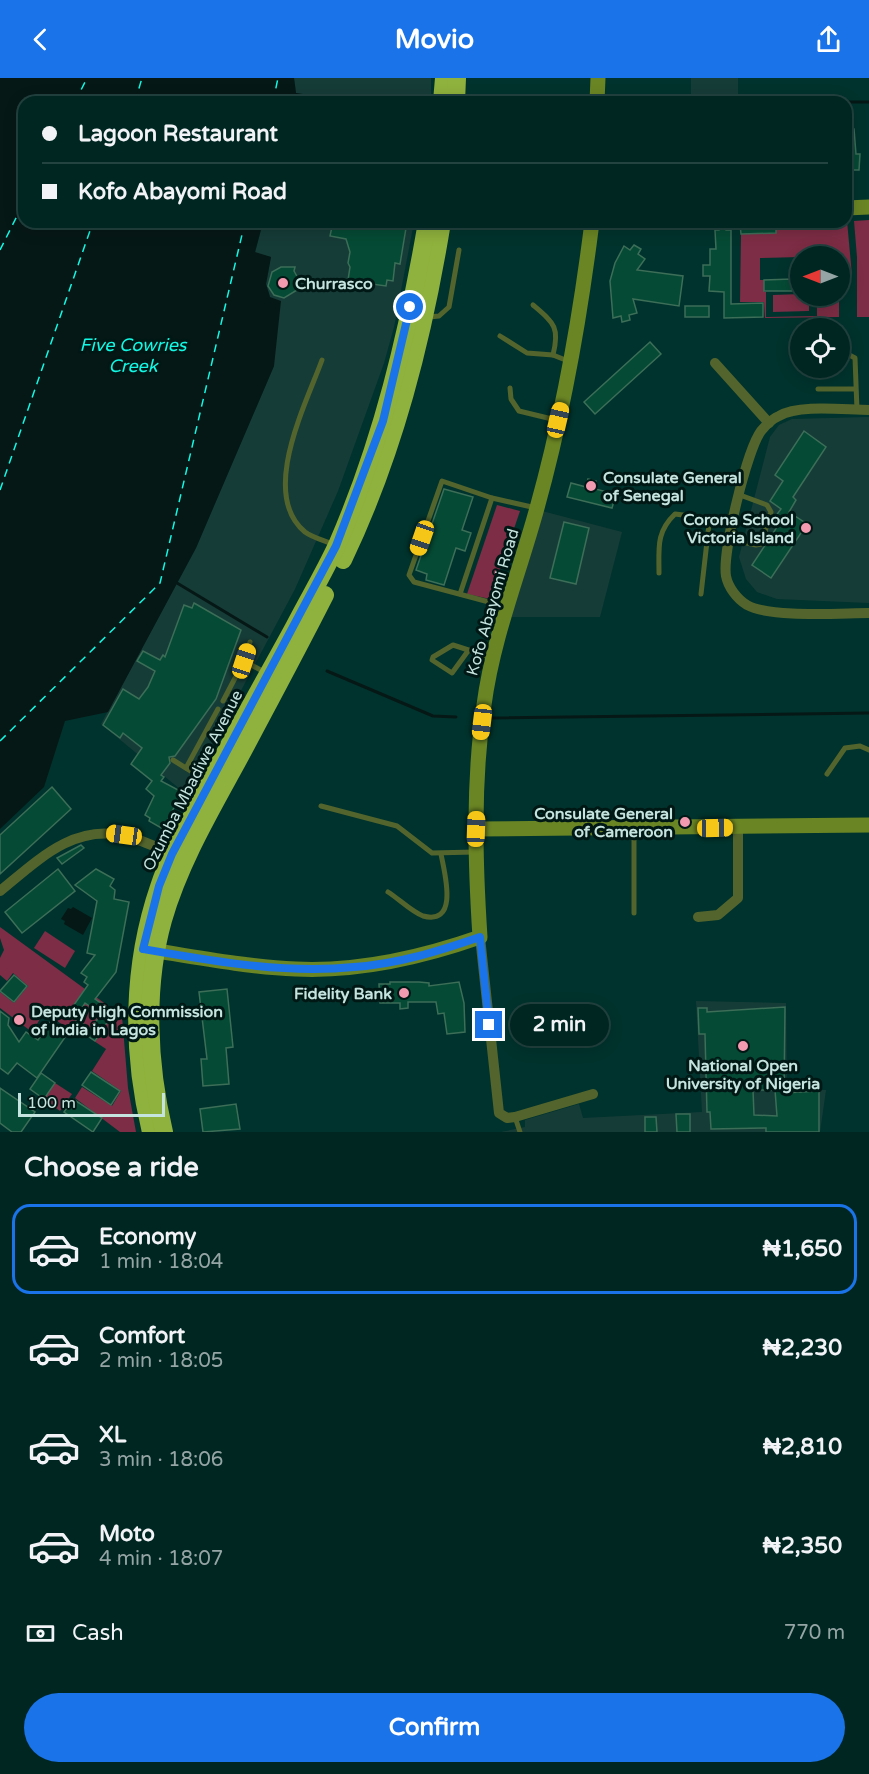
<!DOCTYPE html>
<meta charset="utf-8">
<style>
:root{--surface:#002622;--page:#0e322f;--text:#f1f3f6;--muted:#95a5a5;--line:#224340;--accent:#1a73e8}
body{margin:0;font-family:"Varela Round",sans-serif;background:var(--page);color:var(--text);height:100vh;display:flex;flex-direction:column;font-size:22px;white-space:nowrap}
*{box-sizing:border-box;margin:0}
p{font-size:20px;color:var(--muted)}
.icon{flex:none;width:33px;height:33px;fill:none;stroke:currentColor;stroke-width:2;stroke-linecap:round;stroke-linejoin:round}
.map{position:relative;height:1054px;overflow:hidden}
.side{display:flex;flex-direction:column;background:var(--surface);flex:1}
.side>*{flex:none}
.top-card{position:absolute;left:18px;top:18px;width:834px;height:132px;border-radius:18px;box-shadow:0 3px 15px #0003,0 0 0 2px var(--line);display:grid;align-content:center;height:132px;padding:0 24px;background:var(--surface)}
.needle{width:39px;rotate:270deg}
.controls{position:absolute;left:790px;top:168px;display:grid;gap:12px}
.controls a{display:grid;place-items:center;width:60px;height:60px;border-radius:50%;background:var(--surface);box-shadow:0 3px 15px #0003,0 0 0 2px var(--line);font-size:30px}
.scale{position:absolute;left:18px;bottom:15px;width:147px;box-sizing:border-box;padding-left:6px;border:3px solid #c6e4df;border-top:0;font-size:16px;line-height:21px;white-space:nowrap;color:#c6e4df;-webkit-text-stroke:4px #001815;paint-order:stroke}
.end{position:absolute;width:27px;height:27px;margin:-14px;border:8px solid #1a73e8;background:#fff;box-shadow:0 0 0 3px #fff}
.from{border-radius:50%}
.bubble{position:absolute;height:42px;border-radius:21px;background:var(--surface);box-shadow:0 3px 15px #0003,0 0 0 2px var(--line);font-size:20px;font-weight:700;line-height:42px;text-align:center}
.car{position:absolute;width:18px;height:36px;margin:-18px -9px;border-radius:8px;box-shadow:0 0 4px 2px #0007;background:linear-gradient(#f5c518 24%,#345 0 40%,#f5c518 0 76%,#345 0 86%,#f5c518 0)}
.top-card b{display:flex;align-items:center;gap:21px;height:57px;font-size:22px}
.top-card b+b{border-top:2px solid var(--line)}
.top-card i{width:15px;height:15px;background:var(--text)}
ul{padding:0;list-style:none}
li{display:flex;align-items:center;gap:18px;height:90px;margin:0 12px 9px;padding:0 12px;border:3px solid transparent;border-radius:18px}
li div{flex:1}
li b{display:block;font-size:22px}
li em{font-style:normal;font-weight:700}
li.current{border-color:var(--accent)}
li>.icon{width:54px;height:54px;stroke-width:1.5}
h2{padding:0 24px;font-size:27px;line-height:72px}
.pay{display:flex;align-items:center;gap:15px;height:66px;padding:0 24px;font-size:22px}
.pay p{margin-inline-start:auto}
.button{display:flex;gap:12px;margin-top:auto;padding:12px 24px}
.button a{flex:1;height:69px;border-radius:36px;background:var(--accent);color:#fff;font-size:24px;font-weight:700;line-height:69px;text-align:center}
header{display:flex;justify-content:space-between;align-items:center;height:78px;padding:0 24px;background:var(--accent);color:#fff;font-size:27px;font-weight:700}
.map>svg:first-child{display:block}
</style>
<header><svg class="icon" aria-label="back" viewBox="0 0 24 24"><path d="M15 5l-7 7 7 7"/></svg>Movio<svg class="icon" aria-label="share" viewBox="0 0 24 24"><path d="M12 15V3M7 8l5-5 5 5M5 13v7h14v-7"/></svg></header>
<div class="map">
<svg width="869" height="1054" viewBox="0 0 869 1054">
<rect width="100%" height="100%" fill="#00332d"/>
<g fill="#163c38">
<path d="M294 0H431V24H315L316 19 296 15Z"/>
<rect x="691" y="0" width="47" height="18"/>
<path d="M263 144 284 146 285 144H414L394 249 384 285 338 413 295 511 186 716 101 646 196 470 274 288 270 219 266 206 271 179 255 175Z"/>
<path d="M869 339V525L777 521 757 514 746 501 739 479 770 359 779 347 792 341Z"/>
<path d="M542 433 622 454 600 539H508Z"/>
<path d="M696 923 786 925 787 1011 826 1012 820 1054H501L525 1049V1042L579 1026 583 1040 702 1034Z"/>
</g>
<g fill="#7d2d45">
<path d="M869 142V239H857V179L854 143Z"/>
<path d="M847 143 852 197H840V178L760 180V202H764V214H766V239L817 238V218H839V239L765 240 764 224H740L741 156 750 155 776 146Z"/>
<path d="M801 216 809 218V233L773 234V217Z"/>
<path d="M497 427 520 433 490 521 467 516Z"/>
<path d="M0 849 122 938 128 1010 136 1054H120L75 1020 82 1009 112 1028 121 1013 92 993 106 971 73 949 70 953 45 933 32 954 0 930V914L14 925 28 908 13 895 7 903 0 897V880L4 872 0 860Z"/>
<path d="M45 853 75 873 65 890 34 870Z"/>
<path d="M55 1005 72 1016 60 1033 44 1021Z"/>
</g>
<g fill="#061816">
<path d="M0 0H294L296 15 317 18 315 24H24V144H263L255 174 271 179 266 206 270 219 281 223 274 288 196 470 108 634 65 643 44 709 0 751Z"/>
<path d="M73 829 92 840 83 857 64 846 65 843 61 841 68 830 71 831Z"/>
</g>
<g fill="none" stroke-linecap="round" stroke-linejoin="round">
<g stroke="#061816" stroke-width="3">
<path d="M317 18 361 24"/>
<path d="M846 24H869"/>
<path d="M177 505 267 559"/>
<path d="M327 593 433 638 456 639"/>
<path d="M488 640 869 635"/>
</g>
<g stroke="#12f8e4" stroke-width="1.5" stroke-dasharray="8 6" stroke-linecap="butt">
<path d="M75 24 87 0"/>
<path d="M135 24 142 0"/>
<path d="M273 24 278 0"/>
<path d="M0 172 24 124"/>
<path d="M0 412 93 144"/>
<path d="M0 663 160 505 245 144"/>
</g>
</g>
<g fill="#054a34" stroke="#3c6e58" stroke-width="1.5" fill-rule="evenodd">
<path d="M846 51H854L856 76H860L859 92H846Z"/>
<path d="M333 144H407L400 186 395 185 393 203 387 202 386 208 372 206V210L350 205 348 202 350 189 348 185 350 174 346 161 330 158Z"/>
<path d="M747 144H776V155L741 156 740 146H747Z"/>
<path d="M723 147 726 152H731V226L763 225V239L724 240V214L709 213 710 198H703V187H710V171H716L715 152H719Z"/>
<path d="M634 167 641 171 638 176 645 181 637 192 683 198 679 228 633 221 637 235 629 237 630 242 622 244 621 238 613 240 610 203 615 185 624 168 630 172Z"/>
<path d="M281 189H295L294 193 299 202 297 212 284 220 274 217 268 208 272 194Z"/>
<path d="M792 201V213H764V202Z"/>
<rect x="685" y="228" width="24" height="11"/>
<path d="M650 264 661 276 595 336 584 324Z"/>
<path d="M804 353 826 369 793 419 796 422 789 434 807 446 771 500 752 487 781 443 775 439 781 431 770 423 783 403 775 397Z"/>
<path d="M588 401 596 403 595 411 616 416 612 430 567 419 571 405 586 409Z"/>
<path d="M444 411 473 419 462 452 471 455 465 473 456 470 444 507 426 502 427 496 416 492Z"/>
<path d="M564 444 589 450 576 506 550 500Z"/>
<path d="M194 525 241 552 216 621 175 678 169 679 170 685 161 697 164 699 161 703 182 714 163 751 149 743 150 740 145 737 154 718 146 711 152 703 131 686 142 670 123 655 120 660 103 647 123 611 139 621 148 609 155 593 137 583 143 573 160 582 163 577 165 579 184 527 192 530Z"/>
<path d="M52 709 71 731 0 796V757Z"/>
<path d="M81 767 84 770 62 786 57 780Z"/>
<path d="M58 791 75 813 22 855 5 834Z"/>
<path d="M96 791 114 801 110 808 115 812 114 821 129 824 116 894 95 921 114 934 95 963 73 948 77 941 91 951 101 936 85 925 78 936 71 931 88 907 84 904 87 899 81 895 95 877 87 875 97 823 75 807Z"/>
<path d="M14 897 27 908 14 924 0 913Z"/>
<path d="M390 904H419L429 905V908L459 904 464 925 465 954 447 956 444 935 438 936 436 924H408V930L400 931V925H380L379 906H390Z"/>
<path d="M227 911 233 969 226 970 229 1006 203 1008 201 981H207L199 914Z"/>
<path d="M785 929 784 1015 819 1013V1054H766V1050L711 1051 710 1034H707L705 956H699L698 930H707V934ZM753 1012H775L777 1038 754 1037Z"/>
<path d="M0 933 9 940 8 947 19 964 26 954 38 962 51 943 68 955 37 1000 17 985 8 996 0 990Z"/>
<path d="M91 994 120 1013 111 1027 82 1007Z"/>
<path d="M41 995 55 1005 44 1021 30 1011Z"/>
<path d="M0 1010 35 1034 21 1054H12L0 1045Z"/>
<path d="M73 1021 102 1040 93 1054 64 1034Z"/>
<path d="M236 1026 240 1051 203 1054 200 1031Z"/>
<path d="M676 1036H690V1054H677Z"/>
<path d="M645 1039H656L657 1054H645Z"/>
</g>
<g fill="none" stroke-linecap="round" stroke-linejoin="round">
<g stroke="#53652d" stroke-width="5">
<path d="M533 227C554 245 560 249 553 277"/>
<path d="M429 239 439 238 449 229 459 172"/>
<path d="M500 258 527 275 553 277 568 283"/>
<path d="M840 272 855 280 857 332"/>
<path d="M322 282C306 326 259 416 305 454 313 460 326 463 335 467"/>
<path d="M510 310 511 321 519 333 556 342"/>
<path d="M818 311H855"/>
<path d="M729 461 756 467 761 466 771 434 767 427 740 417"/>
<path d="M659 495C659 470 656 454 675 436L715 441"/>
<path d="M460 516 492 420"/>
<path d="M701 516 709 446 715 441 733 438"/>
<path d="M504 528 414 504 409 497 442 403 492 420 536 430"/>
<path d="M468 573 452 595 432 582 433 579 453 567 493 580"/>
<path d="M244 583 266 595"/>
<path d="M223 623 244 583 250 564"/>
<path d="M173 682 207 703"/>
<path d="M186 690 218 631"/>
<path d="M827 696 845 670 860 668 869 672"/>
<path d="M321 728 397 748 432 775 475 774"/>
<path d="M388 814C399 821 412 834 423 838 460 848 444 793 441 776"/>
<path d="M634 835V752"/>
<path d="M515 1039 520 1054"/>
</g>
<g stroke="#53652d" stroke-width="10">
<path d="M715 285 769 345"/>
<path d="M869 332C845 332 799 326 779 338 772 341 766 347 761 353 747 372 722 474 726 498 728 509 737 521 747 527 770 540 840 535 869 535"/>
<path d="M0 813C37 783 74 745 125 758 143 762 160 771 177 778"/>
<path d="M698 839 718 837 738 820V750"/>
<path d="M480 859 499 1035 507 1040 515 1039 593 1016"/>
</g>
<g stroke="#6a8524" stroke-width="15">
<path d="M597 24 598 0"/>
<path d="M846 130 869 129"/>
<path d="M476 751 869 747"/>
<path d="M145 871C195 879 246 889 296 891 359 894 420 880 480 859 475 782 473 704 484 627 493 559 519 496 537 430 563 337 580 240 592 144"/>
</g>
<g stroke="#8fb13d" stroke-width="18">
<path d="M442 24 444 0"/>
<path d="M456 24 457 0"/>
<path d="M343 482C394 375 423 261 442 144"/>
<path d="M151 1054C131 973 132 888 159 809 169 778 186 750 201 721 230 663 263 606 294 549 308 522 324 495 337 467 382 364 408 255 427 144"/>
<path d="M164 1054C148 987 144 910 163 842 179 787 208 737 236 686 266 630 296 574 325 517"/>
</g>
</g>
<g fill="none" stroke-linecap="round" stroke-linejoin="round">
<path stroke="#1a73e8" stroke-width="8" d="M410 229 383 343 336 468 172 776 159 808 143 871C212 883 284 896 354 889 398 886 439 873 480 859L489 947"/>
</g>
<g fill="#f29aaf" stroke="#001815" stroke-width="2">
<circle cx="283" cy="205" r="6"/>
<circle cx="591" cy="408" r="6"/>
<circle cx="806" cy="450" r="6"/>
<circle cx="685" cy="744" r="6"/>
<circle cx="404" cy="915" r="6"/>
<circle cx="19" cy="942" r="6"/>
<circle cx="743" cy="968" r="6"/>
</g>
<g text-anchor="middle" stroke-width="6" stroke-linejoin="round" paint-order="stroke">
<g font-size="16" font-weight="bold" fill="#c6e4df" stroke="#001815" text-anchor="start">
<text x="295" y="211">Churrasco</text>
<text x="603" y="405">Consulate General<tspan x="603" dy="18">of Senegal</tspan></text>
<text x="794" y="447" text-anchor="end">Corona School<tspan x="794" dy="18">Victoria Island</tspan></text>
<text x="673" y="741" text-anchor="end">Consulate General<tspan x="673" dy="18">of Cameroon</tspan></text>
<text x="392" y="921" text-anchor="end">Fidelity Bank</text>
<text x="31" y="939">Deputy High Commission<tspan x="31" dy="18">of India in Lagos</tspan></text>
<text x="743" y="993" text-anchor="middle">National Open<tspan x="743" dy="18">University of Nigeria</tspan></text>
</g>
<g font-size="16" fill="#c6e4df" stroke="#001815">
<text transform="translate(492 524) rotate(-74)" y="6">Kofo Abayomi Road</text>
<text transform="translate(192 702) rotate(-63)" y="6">Ozumba Mbadiwe Avenue</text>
</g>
<g font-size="18" font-style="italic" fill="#12f8e4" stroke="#001815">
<text x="133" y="273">Five Cowries<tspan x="133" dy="21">Creek</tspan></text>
</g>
</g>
</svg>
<div class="controls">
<a><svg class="needle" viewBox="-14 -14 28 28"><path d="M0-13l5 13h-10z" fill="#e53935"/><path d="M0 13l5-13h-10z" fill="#95a5a5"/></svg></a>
<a><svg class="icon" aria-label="locate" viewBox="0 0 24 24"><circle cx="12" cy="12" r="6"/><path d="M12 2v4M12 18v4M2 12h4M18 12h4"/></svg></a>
</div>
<div class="scale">100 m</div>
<i class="end from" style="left:410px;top:229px"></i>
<i class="end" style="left:489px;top:947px"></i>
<div class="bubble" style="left:510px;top:926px;width:99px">2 min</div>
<i class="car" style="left:558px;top:342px;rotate:13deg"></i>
<i class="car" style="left:422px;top:460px;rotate:199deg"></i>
<i class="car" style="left:244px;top:583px;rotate:18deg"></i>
<i class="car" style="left:482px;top:644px;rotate:187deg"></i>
<i class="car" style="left:715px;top:750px;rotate:89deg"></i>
<i class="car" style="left:476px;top:751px;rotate:2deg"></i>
<i class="car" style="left:124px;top:757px;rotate:278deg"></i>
<div class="top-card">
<b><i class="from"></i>Lagoon Restaurant</b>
<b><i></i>Kofo Abayomi Road</b>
</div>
</div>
<section class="side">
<h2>Choose a ride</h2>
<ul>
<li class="current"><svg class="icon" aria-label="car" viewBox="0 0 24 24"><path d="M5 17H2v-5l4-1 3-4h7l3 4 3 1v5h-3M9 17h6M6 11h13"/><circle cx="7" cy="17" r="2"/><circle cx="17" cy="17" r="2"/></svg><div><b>Economy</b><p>1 min · 18:04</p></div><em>₦1,650</em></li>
<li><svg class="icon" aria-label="car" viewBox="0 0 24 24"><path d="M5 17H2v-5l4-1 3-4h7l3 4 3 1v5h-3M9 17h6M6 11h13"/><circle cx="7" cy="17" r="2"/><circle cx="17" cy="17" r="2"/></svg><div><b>Comfort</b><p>2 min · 18:05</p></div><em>₦2,230</em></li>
<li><svg class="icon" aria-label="car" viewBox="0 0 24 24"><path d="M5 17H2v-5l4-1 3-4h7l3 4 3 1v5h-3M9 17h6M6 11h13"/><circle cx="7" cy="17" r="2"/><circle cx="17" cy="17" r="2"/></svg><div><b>XL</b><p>3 min · 18:06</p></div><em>₦2,810</em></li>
<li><svg class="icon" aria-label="car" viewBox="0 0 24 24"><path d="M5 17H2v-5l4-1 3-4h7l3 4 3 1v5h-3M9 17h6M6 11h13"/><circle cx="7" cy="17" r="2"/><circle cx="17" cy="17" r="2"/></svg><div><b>Moto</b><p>4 min · 18:07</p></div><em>₦2,350</em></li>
</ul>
<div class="pay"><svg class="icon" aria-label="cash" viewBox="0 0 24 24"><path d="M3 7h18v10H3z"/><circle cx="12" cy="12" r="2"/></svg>Cash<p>770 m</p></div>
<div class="button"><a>Confirm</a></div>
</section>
